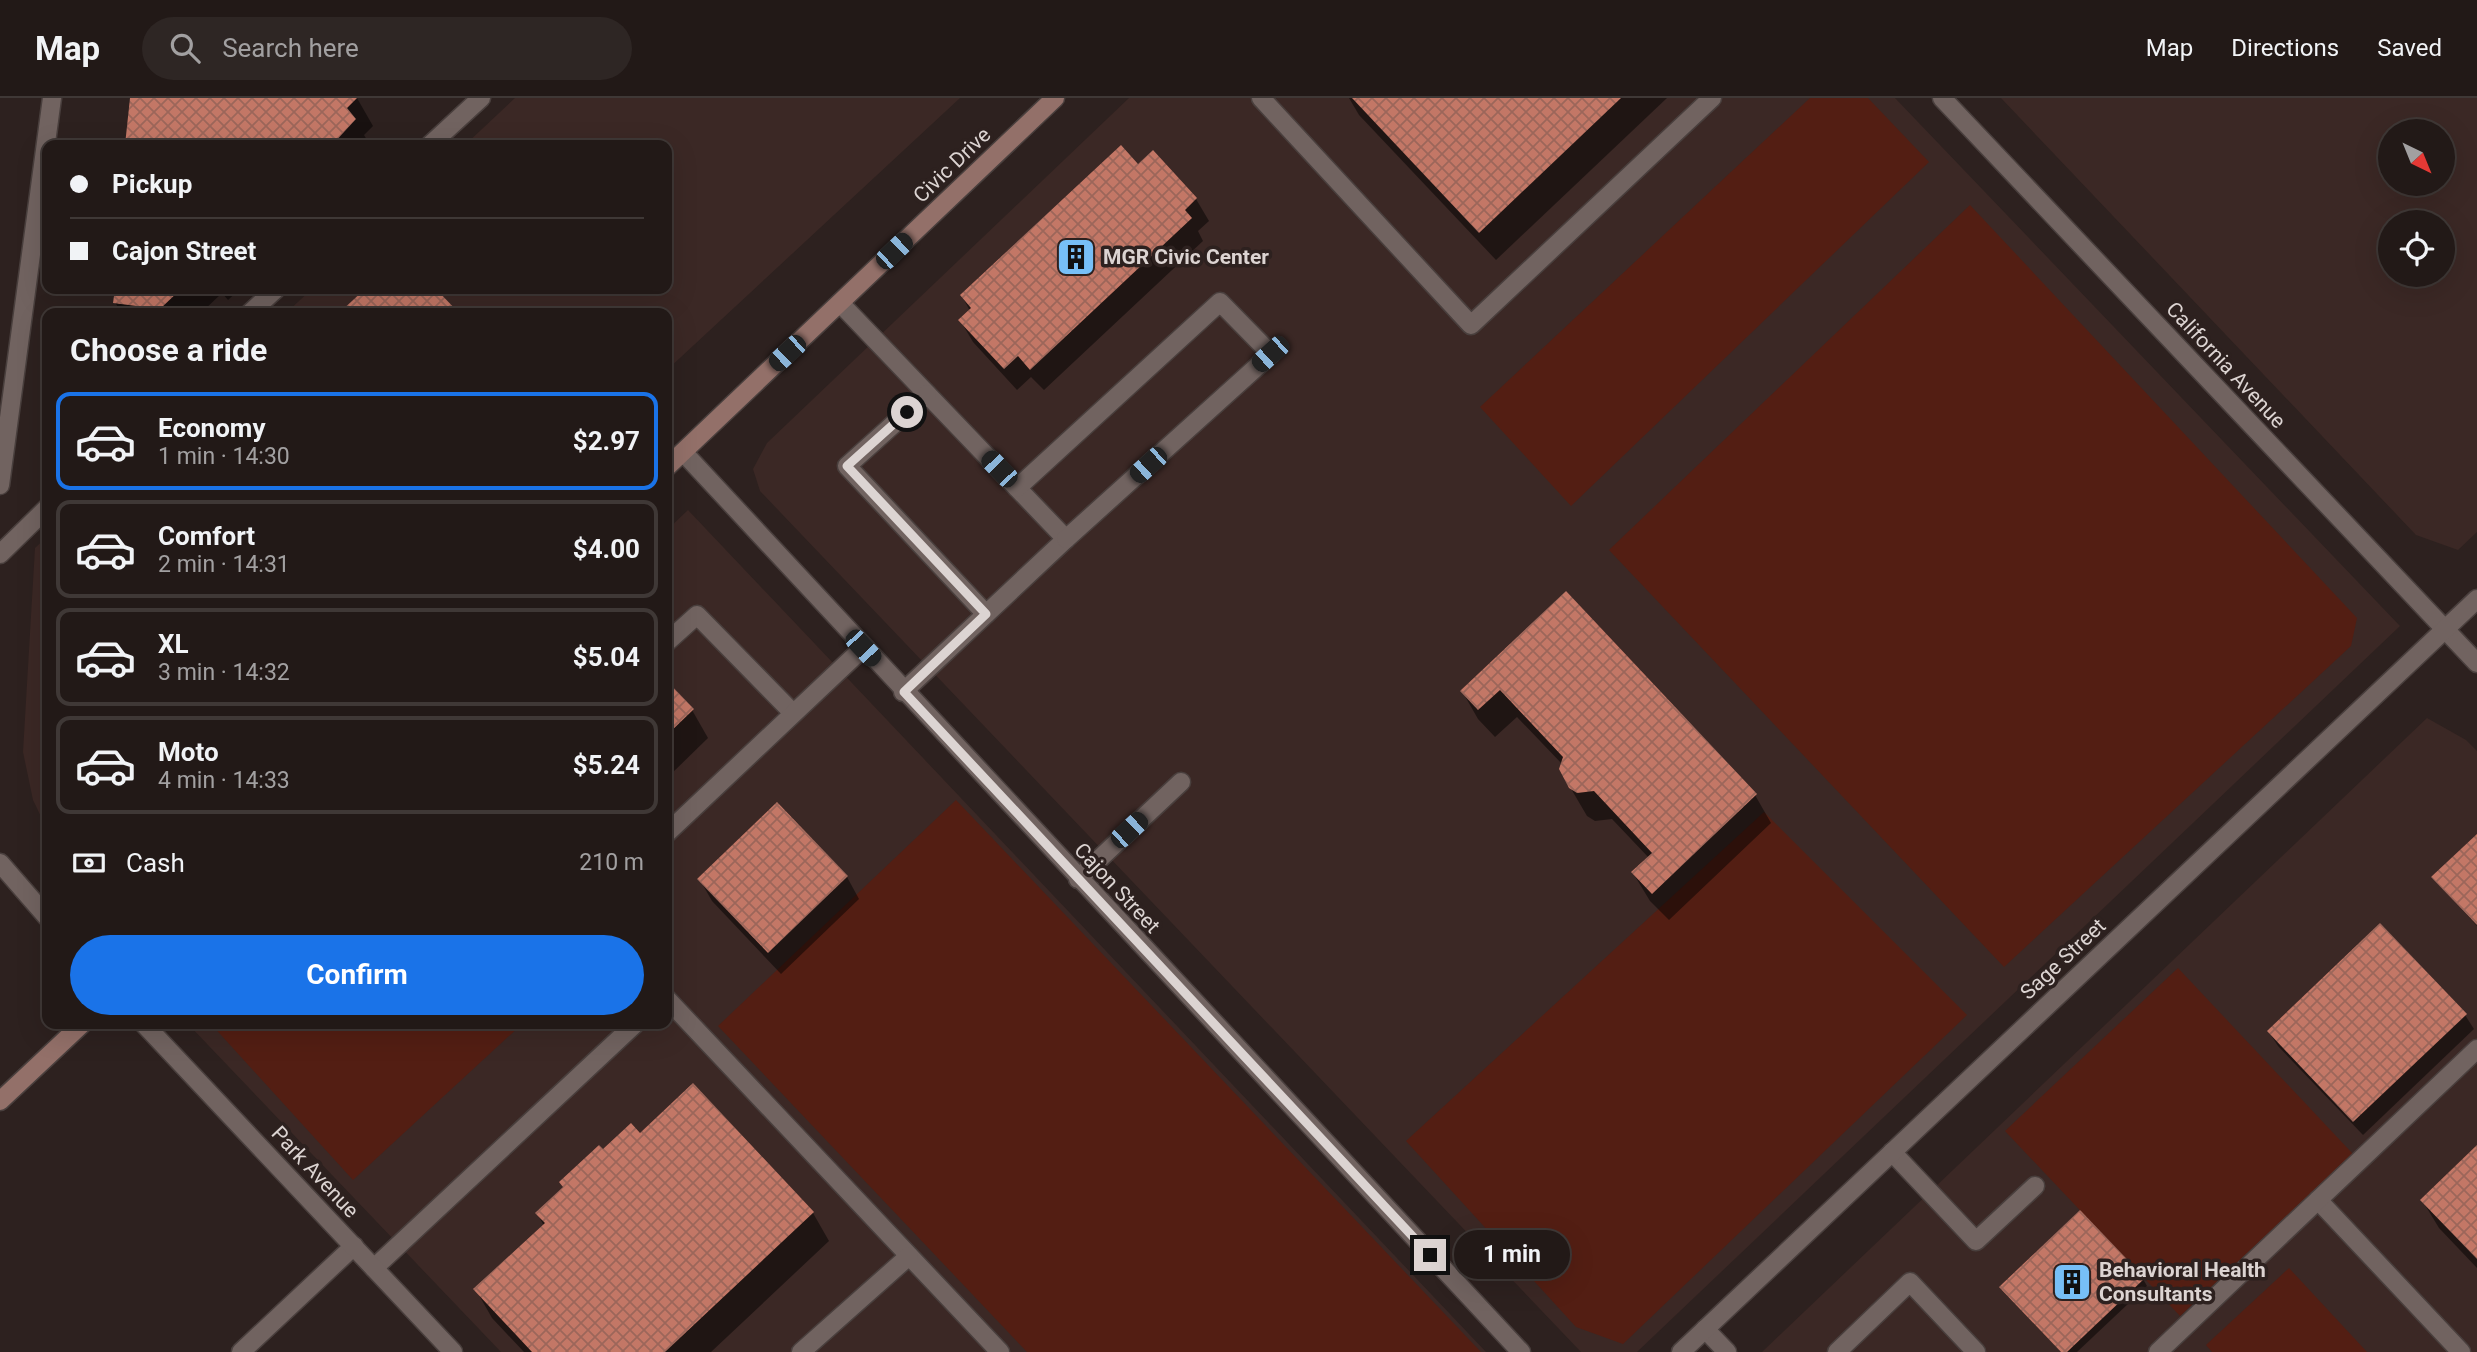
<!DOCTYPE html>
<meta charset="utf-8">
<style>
:root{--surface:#221917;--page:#2e2624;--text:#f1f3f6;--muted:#a2a0a1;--line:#3f3836;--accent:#1a73e8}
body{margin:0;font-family:Roboto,sans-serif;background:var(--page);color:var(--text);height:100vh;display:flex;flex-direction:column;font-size:26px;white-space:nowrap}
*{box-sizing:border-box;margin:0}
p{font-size:23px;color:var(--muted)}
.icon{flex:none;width:38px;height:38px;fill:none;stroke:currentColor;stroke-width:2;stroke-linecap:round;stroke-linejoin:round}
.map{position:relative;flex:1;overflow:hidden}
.panel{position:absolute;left:42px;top:210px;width:630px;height:721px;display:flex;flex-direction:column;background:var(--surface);border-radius:14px;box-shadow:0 7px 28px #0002,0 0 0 2px var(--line)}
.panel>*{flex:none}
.guide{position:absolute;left:42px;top:42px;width:630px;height:154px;border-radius:14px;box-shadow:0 7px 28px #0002,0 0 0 2px var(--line);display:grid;align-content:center;height:154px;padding:0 28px;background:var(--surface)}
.needle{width:46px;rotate:137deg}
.fabs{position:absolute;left:2378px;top:21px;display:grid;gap:14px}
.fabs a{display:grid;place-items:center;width:77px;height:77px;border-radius:50%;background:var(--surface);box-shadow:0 7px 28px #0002,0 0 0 2px var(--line);font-size:35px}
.end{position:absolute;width:32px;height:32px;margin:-16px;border:9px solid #dcd4d2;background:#111;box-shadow:0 0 0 4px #111}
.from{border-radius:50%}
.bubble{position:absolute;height:49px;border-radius:24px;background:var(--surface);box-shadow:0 7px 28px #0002,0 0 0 2px var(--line);font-size:23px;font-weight:700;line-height:49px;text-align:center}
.car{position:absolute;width:21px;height:42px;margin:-21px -10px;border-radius:9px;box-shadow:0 0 5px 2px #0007;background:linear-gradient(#222 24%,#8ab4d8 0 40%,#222 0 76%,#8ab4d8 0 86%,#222 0)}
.guide b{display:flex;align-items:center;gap:24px;height:66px;font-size:26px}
.guide b+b{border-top:2px solid var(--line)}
.guide i{width:18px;height:18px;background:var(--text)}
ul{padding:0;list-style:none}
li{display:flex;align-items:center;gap:21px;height:98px;margin:0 14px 10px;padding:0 14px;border:4px solid var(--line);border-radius:14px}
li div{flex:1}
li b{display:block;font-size:26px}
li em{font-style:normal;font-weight:700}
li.current{border-color:var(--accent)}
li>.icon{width:63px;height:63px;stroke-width:1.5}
h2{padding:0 28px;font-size:32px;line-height:84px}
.pay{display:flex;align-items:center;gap:18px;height:77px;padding:0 28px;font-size:26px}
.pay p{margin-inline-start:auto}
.action{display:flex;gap:14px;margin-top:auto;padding:14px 28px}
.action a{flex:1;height:80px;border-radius:42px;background:var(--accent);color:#fff;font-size:28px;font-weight:700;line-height:80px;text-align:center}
header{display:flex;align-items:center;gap:42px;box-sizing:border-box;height:98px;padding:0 35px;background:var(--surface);border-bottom:2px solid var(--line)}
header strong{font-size:33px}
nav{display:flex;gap:38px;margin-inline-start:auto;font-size:24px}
.search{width:490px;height:63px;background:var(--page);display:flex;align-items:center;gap:18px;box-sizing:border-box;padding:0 24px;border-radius:38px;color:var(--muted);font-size:26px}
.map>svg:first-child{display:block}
</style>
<header>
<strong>Map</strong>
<div class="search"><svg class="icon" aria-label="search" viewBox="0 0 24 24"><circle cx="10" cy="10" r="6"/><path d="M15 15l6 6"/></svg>Search here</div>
<nav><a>Map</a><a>Directions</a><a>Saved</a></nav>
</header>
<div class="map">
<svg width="2477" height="1254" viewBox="0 0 2477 1254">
<defs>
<pattern id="building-cross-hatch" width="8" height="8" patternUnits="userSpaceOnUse" patternTransform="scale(1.75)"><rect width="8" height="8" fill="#c37766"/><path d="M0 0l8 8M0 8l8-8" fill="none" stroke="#9c665a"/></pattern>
</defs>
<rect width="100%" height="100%" fill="#2d211f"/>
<g fill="#3b2825" fill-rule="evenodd">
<path d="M515 0H960L667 272V215H286L312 191H667V47H465Z"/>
<path d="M1129 0H1895L2400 528 1637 1254H1581L760 393 753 371 767 345Z"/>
<path d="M2001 0H2477V434L2458 452 2416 437ZM2390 33H2443V86H2390ZM2443 124V177H2390V124Z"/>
<path d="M688 412 1486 1254H501L188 926H667V432Z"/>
<path d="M47 439V731L33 702 23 654 35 450Z"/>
<path d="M2427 620 2466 642 2477 653V1254H1762Z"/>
</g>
<g fill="#531e13">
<path d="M1810 0H1868L1929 64 1571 408 1480 309Z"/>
<path d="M1970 107 2357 520 2351 548 2004 869 1609 452Z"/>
<path d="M956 702 1481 1254H1027L718 928Z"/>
<path d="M1764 714 1967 917 1623 1246 1576 1229 1406 1043Z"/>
<path d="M2178 870 2353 1056 2180 1218 2005 1033Z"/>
<path d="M211 926H522L353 1082Z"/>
<path d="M2289 1170 2367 1254H2212L2206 1247Z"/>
</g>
<g fill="#0007">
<path d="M132 0H357L373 28 364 37 370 47H127Z"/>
<path d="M1349 0H1667L1496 162 1359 17Z"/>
<path d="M1153 55 1196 101 1209 123 1198 133 1203 143 1044 292 1031 279 1017 292 973 244 960 222 970 213 962 198Z"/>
<path d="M117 191H240L228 202 222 195 201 215H121L115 204Z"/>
<path d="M368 191H433L456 215H342Z"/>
<path d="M1566 496 1755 697 1771 725 1669 822 1650 803 1633 775 1649 760 1612 721 1595 723 1587 718 1570 689 1563 667 1517 619 1495 639 1478 621 1462 593Z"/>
<path d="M667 585 692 612 708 640 667 680Z"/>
<path d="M777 707 847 779 859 801 781 876 712 803 700 782Z"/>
<path d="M2477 739V828L2433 780Z"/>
<path d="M2465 917 2474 931 2363 1037 2278 948 2269 934Z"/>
<path d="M692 988 813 1115 829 1143 711 1254H524L492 1220 476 1192 544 1128 537 1115 603 1053 640 1037Z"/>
<path d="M2477 1050V1170L2439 1130 2422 1102Z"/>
<path d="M2143 1181 2147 1188 2077 1254H2061L2002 1189Z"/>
</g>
<g fill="url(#building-cross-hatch)">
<path d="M130 0H357L347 10 356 21 332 47H125Z"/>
<path d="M1352 0H1621L1479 135Z"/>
<path d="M1121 47 1138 66 1153 52 1197 100 1185 112 1192 120 1030 272 1018 258 1004 271 958 222 971 210 960 197Z"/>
<path d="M115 191H181L160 211 113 205Z"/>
<path d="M365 191H436L459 215H339Z"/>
<path d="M1566 493 1757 696 1652 796 1631 774 1652 755 1594 693 1577 695 1569 690 1559 671 1563 659 1500 592 1478 612 1460 593Z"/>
<path d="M667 583 694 611 667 637Z"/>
<path d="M777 704 848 778 768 855 697 781Z"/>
<path d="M2477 736V827L2431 779Z"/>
<path d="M2380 825 2467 916 2353 1024 2267 933Z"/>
<path d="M693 985 814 1114 665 1254H532L473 1191 545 1125 535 1115 563 1089 559 1084 599 1047 603 1051 631 1025 640 1035Z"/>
<path d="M2477 1047V1161L2420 1102Z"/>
<path d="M2080 1112 2145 1180 2067 1254H2061L1999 1189Z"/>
</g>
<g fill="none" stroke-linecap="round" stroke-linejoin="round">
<g stroke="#493f3d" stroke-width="21">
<g id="lane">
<path d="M1261 0 1471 227 1712 0"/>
<path d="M430 47 481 0"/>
<path d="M840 205 1066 441 903 594"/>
<path d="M250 215 276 191"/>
<path d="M927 296 847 368 986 516"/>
<path d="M1017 390 1220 204 1271 256 1066 441"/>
<path d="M0 456 47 410"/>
<path d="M667 544 697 517 793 615"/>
<path d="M667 735 863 550"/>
<path d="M1078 781 1181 684"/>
<path d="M667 901 1000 1254"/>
<path d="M1892 1054 1976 1143 2035 1088"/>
<path d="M2318 1102 2461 1254"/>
<path d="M374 1170 635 926"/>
<path d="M1705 1231 1727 1254"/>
<path d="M241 1254 354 1148"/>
<path d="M801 1254 909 1158"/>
<path d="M1837 1254 1910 1184 1976 1254"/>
<path d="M2158 1254 2477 951"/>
</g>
</g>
<g stroke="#493f3d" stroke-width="21">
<g id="street">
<path d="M1942 0 2477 565"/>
<path d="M683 354 1521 1254"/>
<path d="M0 387 52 0"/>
<path d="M0 765 47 819"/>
<path d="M144 926 453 1254"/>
<path d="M1681 1254 2477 501"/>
</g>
</g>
<g stroke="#493f3d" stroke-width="21">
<g id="secondary">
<path d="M667 369 1055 0"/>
<path d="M0 1003 82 926"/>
</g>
</g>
<use href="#lane" stroke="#716360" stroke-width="18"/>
<use href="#street" stroke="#716360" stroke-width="18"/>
<use href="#secondary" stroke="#937069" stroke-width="18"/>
</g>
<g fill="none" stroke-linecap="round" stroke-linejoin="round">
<path stroke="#dcd4d2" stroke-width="9" d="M907 314 847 368 986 516 904 594 1430 1157"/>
</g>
<defs>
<g id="building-square" transform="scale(2.0125)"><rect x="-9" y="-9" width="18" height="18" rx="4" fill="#77bff7" stroke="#2d211f"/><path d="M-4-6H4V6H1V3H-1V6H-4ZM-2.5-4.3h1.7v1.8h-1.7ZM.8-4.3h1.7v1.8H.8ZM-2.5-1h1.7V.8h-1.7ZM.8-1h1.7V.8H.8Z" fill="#111"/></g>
</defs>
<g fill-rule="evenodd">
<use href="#building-square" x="1076" y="159"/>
<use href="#building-square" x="2072" y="1184"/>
</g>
<g text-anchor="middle" stroke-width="7" stroke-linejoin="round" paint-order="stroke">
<g font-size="21" fill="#dcd4d2" stroke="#2d211f">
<text transform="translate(952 67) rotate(-44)" y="7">Civic Drive</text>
<text transform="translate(2226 267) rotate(47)" y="7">California Avenue</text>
<text transform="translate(1117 790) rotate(47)" y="7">Cajon Street</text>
<text transform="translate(2063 861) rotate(-43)" y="7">Sage Street</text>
<text transform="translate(315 1074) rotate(47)" y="7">Park Avenue</text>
</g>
<g font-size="21" font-weight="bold" fill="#dcd4d2" stroke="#2d211f" text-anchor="start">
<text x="1103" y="166">MGR Civic Center</text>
<text x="2099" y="1179">Behavioral Health<tspan x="2099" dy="24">Consultants</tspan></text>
</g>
</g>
</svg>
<div class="fabs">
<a><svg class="needle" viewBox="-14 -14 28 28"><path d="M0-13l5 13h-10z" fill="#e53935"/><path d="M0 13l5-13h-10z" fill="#a2a0a1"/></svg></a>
<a><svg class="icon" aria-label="locate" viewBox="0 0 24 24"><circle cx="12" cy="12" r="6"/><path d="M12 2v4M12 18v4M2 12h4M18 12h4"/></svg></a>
</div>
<i class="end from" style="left:907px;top:314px"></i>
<i class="end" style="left:1430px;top:1157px"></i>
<div class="bubble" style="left:1454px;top:1132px;width:116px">1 min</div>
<i class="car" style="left:894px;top:153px;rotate:46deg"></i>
<i class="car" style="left:787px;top:255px;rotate:227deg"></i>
<i class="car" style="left:1270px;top:256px;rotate:228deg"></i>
<i class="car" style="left:1148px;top:367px;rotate:228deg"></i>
<i class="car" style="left:999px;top:371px;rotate:316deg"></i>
<i class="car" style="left:863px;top:550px;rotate:137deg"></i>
<i class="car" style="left:1129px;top:732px;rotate:47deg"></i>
<div class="guide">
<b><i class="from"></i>Pickup</b>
<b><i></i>Cajon Street</b>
</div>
<section class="panel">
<h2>Choose a ride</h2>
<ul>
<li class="current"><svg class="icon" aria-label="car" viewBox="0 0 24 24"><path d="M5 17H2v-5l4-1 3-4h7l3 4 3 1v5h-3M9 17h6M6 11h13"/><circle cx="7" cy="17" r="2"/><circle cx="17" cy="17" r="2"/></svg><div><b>Economy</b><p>1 min · 14:30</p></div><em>$2.97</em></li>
<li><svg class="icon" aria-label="car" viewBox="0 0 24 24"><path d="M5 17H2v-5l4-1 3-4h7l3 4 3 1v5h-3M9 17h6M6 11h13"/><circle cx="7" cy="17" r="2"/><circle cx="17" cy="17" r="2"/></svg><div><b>Comfort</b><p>2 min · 14:31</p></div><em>$4.00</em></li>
<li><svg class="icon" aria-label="car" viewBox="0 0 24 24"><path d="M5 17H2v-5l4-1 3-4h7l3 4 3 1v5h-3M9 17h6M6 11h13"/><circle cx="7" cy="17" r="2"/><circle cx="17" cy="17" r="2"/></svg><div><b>XL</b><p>3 min · 14:32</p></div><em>$5.04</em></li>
<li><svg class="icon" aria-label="car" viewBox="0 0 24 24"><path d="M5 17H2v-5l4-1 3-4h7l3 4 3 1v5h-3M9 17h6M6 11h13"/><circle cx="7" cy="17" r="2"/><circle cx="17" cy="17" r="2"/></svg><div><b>Moto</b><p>4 min · 14:33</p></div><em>$5.24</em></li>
</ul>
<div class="pay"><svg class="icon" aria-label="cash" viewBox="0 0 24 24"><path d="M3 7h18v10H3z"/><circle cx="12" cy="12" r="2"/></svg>Cash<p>210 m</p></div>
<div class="action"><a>Confirm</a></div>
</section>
</div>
